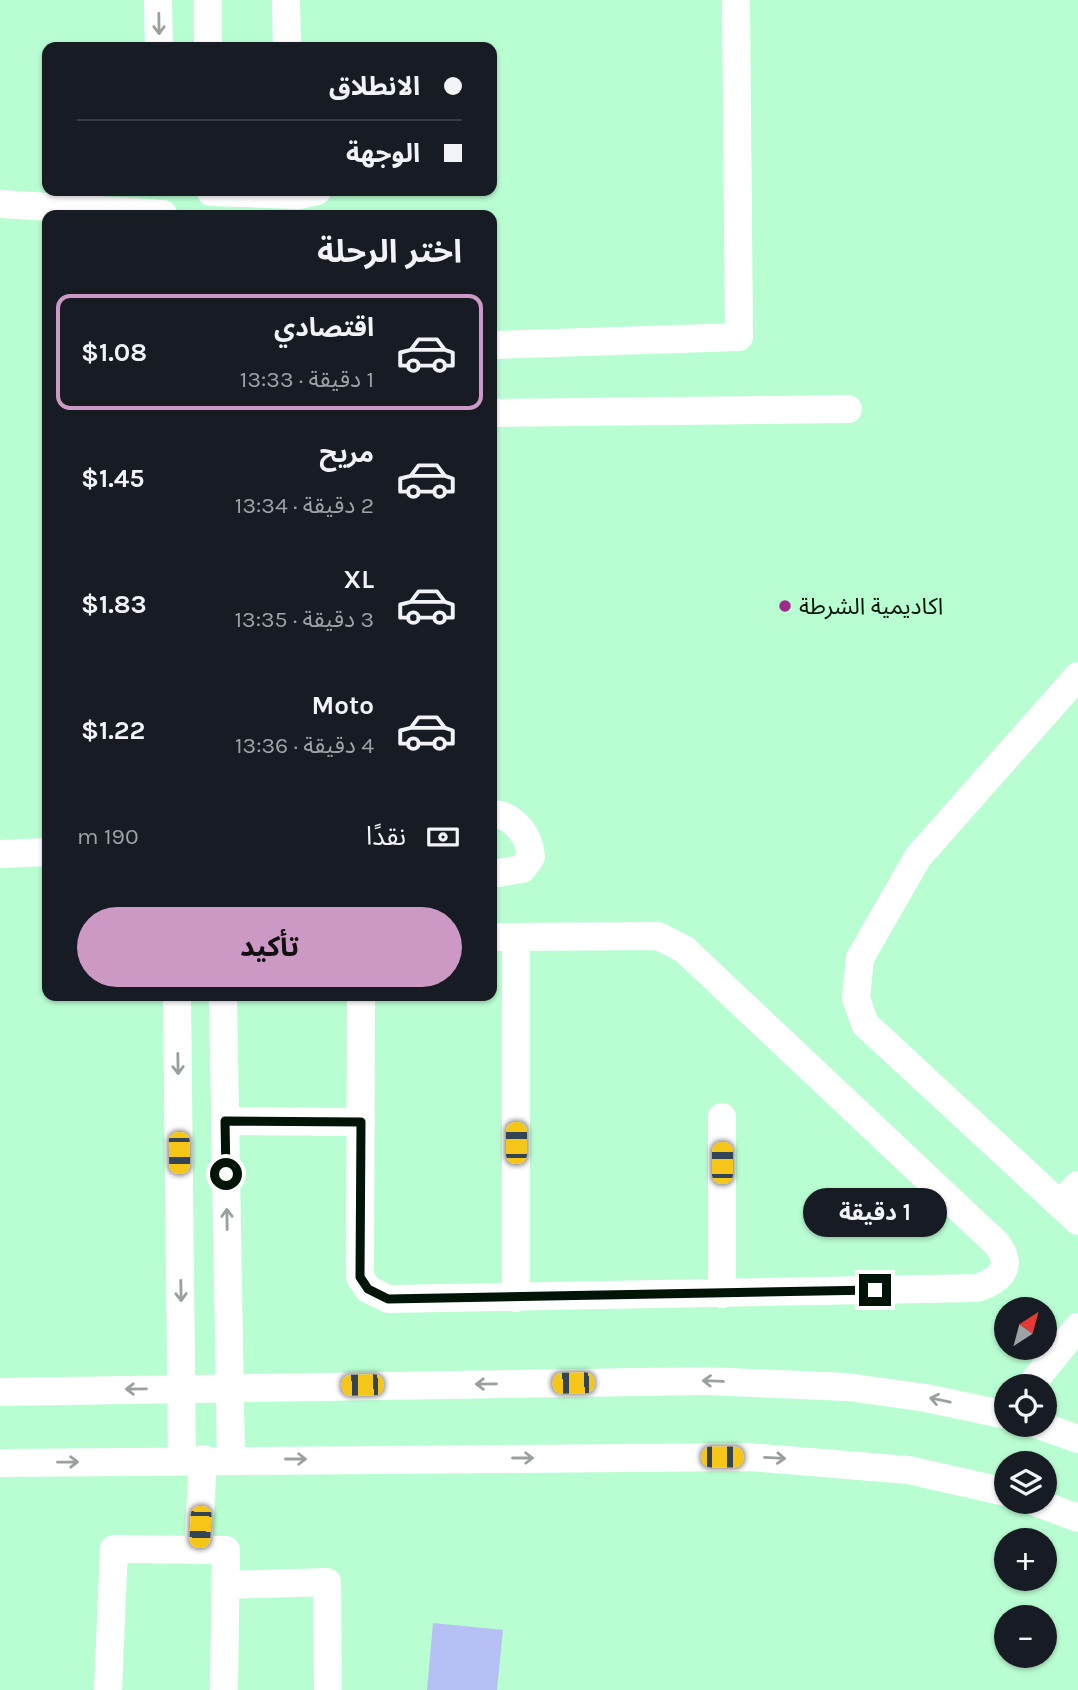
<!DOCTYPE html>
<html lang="ar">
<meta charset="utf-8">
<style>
:root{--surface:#171b24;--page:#20242c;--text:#f1f3f6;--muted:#9ea1a6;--line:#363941;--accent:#cb99c4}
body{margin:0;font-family:Karla,"Noto Sans Arabic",sans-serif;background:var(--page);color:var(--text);direction:rtl;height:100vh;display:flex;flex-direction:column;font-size:26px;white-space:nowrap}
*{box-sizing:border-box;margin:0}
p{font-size:23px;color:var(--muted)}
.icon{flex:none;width:38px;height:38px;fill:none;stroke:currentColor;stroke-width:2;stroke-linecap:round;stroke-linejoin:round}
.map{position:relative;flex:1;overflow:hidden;direction:ltr}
.drawer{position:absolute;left:42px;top:210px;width:455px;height:791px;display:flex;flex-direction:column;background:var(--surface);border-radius:14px;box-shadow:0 2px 5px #0004;direction:rtl}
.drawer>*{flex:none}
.hud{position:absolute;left:42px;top:42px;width:455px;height:154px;border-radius:14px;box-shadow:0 2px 5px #0004;direction:rtl;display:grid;align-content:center;height:154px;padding:0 35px;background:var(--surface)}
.needle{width:46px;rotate:36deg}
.buttons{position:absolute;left:994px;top:1297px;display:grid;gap:14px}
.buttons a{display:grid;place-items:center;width:63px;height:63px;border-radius:50%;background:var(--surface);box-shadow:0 2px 5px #0004;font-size:35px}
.end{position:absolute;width:32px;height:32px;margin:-16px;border:9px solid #001507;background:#fff;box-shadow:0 0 0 4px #fff}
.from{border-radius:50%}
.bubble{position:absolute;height:49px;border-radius:24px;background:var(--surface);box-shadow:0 2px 5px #0004;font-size:23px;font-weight:700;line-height:49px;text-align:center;direction:rtl}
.car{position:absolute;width:21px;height:42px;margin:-21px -10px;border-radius:9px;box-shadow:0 0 5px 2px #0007;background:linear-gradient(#f5c518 24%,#345 0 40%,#f5c518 0 76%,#345 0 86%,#f5c518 0)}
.hud b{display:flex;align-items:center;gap:24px;height:66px;font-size:26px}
.hud b+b{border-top:2px solid var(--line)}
.hud i{width:18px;height:18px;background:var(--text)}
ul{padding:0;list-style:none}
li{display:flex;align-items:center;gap:21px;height:116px;margin:0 14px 10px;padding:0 21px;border:4px solid transparent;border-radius:14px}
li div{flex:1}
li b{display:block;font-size:26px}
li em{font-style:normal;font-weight:700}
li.selected{border-color:var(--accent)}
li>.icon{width:63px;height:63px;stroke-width:1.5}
h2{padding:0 35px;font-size:32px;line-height:84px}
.pay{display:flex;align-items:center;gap:18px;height:77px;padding:0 35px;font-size:26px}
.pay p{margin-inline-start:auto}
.action{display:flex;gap:14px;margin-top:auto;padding:14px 35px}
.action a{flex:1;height:80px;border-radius:42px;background:var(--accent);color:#111;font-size:28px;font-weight:700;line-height:80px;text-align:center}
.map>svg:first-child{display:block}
</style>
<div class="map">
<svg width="1078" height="1690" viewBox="0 0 1078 1690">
<rect width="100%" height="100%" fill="#b9fdd2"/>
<path fill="#b6c0f5" d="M433 1623 503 1630 497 1690H427Z"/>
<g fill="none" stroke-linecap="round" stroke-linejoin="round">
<g stroke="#fff" stroke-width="28">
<path d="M158 0 159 47"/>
<path d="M208 0V47"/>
<path d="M286 0 287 47"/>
<path d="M211 192 299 195 317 191"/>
<path d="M0 204 163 214"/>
<path d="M492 345 739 337 736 0"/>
<path d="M492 413 848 409"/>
<path d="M1078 676 918 857 860 958 856 998 865 1024 1078 1221"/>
<path d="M492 814C514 814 530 837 531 857L522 869 492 874"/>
<path d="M0 854 47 852"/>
<path d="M516 937V1298"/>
<path d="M177 996 182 1460"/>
<path d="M223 996 231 1459"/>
<path d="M361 996 360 1277 368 1289 388 1299 977 1288C1001 1280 1014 1267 997 1244L684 949 658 936 492 937"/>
<path d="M225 1121 361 1122"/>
<path d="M1060 1204 1078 1185"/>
<path d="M722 1294V1117"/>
<path d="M1030 1386 1078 1327"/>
<path d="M0 1392 706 1381 848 1387 926 1398 1006 1415"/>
<path d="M1036 1424 1078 1439"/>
<path d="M0 1463 749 1457 908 1470 1006 1492"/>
<path d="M1035 1502 1078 1518"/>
<path d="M198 1550 203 1459"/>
<path d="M226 1585 327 1582 328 1690"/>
<path d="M108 1690 114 1549 226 1550 224 1690"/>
</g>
</g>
<defs><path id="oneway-shaft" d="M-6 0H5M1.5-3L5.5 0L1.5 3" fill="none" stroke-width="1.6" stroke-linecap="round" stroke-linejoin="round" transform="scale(1.75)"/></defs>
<g stroke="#99a19c">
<use href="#oneway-shaft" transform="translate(159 24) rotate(89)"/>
<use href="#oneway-shaft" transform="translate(178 1064) rotate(89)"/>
<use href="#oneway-shaft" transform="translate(227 1219) rotate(-91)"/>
<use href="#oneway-shaft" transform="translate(181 1291) rotate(89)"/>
<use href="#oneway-shaft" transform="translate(713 1381) rotate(-178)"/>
<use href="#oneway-shaft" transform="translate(486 1384) rotate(179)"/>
<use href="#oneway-shaft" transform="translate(136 1389) rotate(179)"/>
<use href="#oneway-shaft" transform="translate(940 1400) rotate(-168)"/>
<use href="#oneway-shaft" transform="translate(523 1458)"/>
<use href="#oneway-shaft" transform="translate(775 1458) rotate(3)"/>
<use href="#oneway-shaft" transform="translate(296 1459)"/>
<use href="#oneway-shaft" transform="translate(68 1462) rotate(-1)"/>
</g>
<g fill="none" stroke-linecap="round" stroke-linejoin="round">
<path stroke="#001507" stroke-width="9" d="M226 1174 225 1121 361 1122 360 1277 368 1289 388 1299 875 1290"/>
</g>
<circle fill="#9d2b88" stroke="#b9fdd2" stroke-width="2.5" cx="785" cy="606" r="7"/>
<g text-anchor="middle" stroke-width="5" stroke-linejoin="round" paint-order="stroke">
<g font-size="23" fill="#001507" stroke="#b9fdd2" text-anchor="start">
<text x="799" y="614">اكاديمية الشرطة</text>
</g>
</g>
</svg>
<div class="buttons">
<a><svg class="needle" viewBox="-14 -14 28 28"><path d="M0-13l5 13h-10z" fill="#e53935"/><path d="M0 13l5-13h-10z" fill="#9ea1a6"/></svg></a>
<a><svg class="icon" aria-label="locate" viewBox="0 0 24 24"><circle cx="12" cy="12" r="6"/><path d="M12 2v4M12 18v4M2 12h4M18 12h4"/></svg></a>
<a><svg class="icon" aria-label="layers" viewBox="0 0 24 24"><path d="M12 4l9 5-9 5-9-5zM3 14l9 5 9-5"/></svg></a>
<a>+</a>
<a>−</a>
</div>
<i class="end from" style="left:226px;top:1174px"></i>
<i class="end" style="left:875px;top:1290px"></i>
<div class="bubble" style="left:803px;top:1188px;width:144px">1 دقيقة</div>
<i class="car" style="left:516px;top:1143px;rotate:0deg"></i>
<i class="car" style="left:179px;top:1153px;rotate:179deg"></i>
<i class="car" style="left:722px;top:1163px;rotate:0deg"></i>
<i class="car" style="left:573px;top:1383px;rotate:269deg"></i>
<i class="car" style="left:362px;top:1385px;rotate:269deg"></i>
<i class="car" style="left:722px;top:1457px;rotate:90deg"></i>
<i class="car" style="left:200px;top:1527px;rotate:183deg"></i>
<div class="hud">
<b><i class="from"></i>الانطلاق</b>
<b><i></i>الوجهة</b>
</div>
<section class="drawer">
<h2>اختر الرحلة</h2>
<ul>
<li class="selected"><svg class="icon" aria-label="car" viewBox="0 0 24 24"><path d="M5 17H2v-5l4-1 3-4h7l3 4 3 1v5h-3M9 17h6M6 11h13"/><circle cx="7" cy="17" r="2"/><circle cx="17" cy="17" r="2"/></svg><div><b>اقتصادي</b><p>1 دقيقة · 13:33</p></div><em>$1.08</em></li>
<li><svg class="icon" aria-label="car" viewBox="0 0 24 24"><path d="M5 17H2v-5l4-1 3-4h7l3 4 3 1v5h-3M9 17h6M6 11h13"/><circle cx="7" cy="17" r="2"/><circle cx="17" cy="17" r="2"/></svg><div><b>مريح</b><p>2 دقيقة · 13:34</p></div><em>$1.45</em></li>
<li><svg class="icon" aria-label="car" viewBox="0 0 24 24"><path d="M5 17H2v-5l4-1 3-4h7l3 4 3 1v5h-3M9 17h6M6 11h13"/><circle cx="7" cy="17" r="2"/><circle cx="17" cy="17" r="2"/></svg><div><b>XL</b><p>3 دقيقة · 13:35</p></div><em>$1.83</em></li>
<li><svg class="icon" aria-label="car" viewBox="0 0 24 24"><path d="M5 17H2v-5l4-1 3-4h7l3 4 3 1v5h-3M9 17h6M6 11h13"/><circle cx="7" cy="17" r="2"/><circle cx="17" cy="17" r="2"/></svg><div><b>Moto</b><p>4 دقيقة · 13:36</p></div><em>$1.22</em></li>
</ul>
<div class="pay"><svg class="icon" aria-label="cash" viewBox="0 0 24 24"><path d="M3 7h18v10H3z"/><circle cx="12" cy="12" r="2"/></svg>نقدًا<p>190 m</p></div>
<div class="action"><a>تأكيد</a></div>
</section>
</div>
